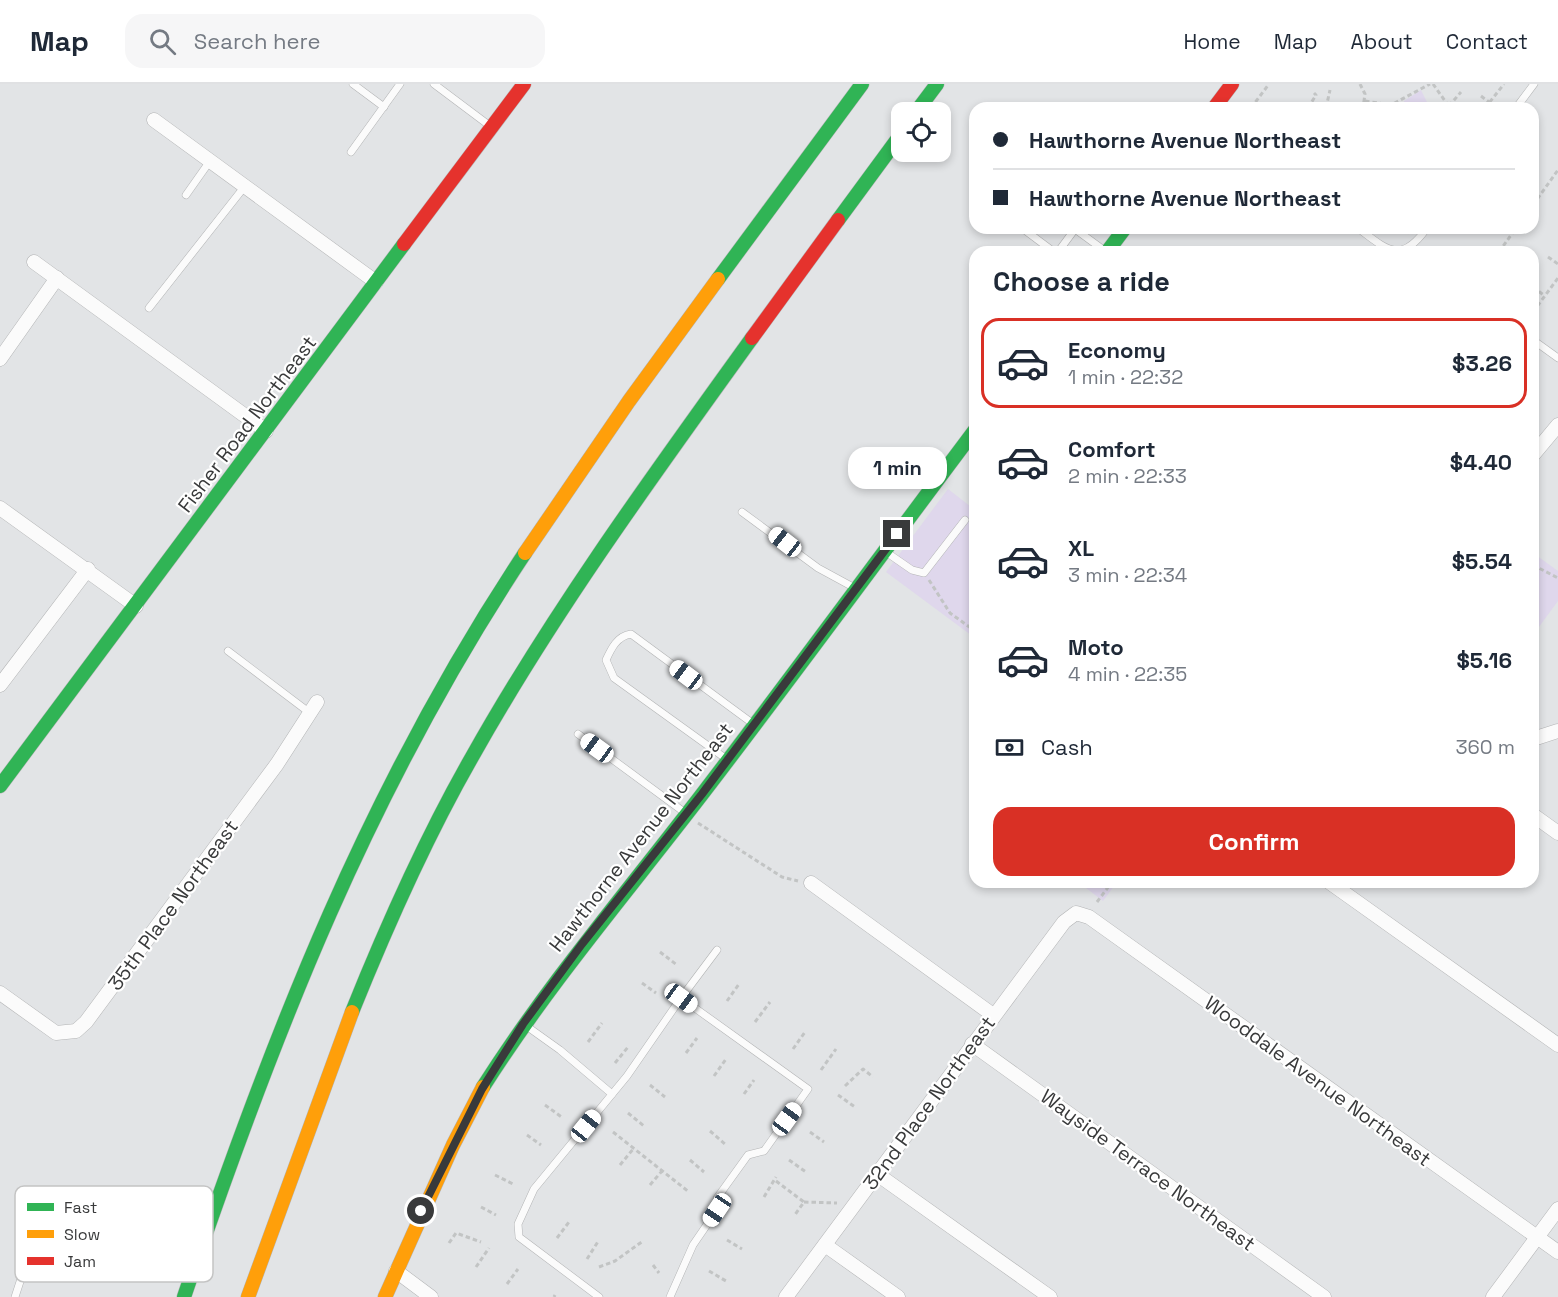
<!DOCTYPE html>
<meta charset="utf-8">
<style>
:root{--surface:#fff;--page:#f6f6f7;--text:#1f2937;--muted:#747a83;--line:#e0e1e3;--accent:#d93025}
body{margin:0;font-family:"Space Grotesk",sans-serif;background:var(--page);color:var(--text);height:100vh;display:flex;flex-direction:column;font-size:22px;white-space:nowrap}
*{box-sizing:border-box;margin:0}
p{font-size:20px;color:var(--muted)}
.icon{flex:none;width:33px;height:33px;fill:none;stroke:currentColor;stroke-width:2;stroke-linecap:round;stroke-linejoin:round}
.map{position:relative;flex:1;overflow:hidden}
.details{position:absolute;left:969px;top:162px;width:570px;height:642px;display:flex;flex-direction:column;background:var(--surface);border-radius:18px;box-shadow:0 3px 9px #0003}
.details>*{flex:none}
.top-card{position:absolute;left:969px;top:18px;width:570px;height:132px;border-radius:18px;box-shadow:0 3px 9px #0003;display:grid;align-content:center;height:132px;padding:0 24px;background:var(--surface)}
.tools{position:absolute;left:891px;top:18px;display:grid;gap:12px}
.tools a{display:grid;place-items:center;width:60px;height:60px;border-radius:12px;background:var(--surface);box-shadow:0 3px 9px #0003;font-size:30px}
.end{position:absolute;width:27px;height:27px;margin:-14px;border:8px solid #393a3b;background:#fff;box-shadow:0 0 0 3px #fff}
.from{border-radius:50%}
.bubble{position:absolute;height:42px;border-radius:18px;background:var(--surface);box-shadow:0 3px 9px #0003;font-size:20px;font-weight:700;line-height:42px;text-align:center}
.car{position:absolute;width:18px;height:36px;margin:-18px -9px;border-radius:8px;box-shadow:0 0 4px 2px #0007;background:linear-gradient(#fff 24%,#345 0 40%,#fff 0 76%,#345 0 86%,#fff 0)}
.top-card b{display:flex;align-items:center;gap:21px;height:57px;font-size:22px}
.top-card b+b{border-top:2px solid var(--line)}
.top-card i{width:15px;height:15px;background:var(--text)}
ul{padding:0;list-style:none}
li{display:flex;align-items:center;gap:18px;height:90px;margin:0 12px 9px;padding:0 12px;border:3px solid transparent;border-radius:18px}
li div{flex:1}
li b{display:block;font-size:22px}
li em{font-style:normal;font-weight:700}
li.on{border-color:var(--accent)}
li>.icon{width:54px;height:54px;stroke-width:1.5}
h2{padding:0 24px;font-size:27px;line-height:72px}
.pay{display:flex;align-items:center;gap:15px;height:66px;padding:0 24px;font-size:22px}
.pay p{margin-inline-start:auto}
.primary-button{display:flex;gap:12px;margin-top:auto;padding:12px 24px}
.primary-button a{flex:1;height:69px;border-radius:18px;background:var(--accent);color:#fff;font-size:24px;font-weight:700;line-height:69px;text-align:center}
header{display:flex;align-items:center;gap:36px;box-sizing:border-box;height:84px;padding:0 30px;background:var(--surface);border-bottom:2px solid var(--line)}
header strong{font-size:28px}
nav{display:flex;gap:33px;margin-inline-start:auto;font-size:21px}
.search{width:420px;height:54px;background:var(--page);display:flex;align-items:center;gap:15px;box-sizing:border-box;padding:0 21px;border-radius:18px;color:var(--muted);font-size:22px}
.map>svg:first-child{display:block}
</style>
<header>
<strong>Map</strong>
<div class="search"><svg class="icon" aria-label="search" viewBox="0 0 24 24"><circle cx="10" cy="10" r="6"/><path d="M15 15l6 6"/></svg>Search here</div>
<nav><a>Home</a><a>Map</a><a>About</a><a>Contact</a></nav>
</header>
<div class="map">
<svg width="1558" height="1213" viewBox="0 0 1558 1213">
<rect width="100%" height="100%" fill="#e2e4e6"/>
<g fill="#dfd7ec">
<path d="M1421 6 1427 18 1424 24H1404V17Z"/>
<path d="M948 405 975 426V554L886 488Z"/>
<path d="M1533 469 1558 487V517L1533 551Z"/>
<path d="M1090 798H1117L1103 817 1086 804Z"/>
</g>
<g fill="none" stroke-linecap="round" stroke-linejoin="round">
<g stroke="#b3b4b5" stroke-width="8">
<g id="lane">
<path d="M353 0 384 23"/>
<path d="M434 0 490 42"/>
<path d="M1516 24 1534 0"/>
<path d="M351 68 400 0"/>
<path d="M186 111 210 77"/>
<path d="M1022 144 1054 168"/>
<path d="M1358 144C1388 167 1401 180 1427 144"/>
<path d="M1058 168 1075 145 1105 167"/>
<path d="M149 224 245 102"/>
<path d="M1533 256 1558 274"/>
<path d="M742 428 818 484 853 503"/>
<path d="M886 468 912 486 924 489 965 436"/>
<path d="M228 567 310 629"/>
<path d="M578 650 684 728"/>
<path d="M725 674 614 594 606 576C611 565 617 552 631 550L752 639"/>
<path d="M681 914 717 866"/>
<path d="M525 941 560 966 612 1010"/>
<path d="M15 1213 31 1164"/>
<path d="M599 1213 519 1153 518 1140 534 1105 627 992 681 914 808 1005 764 1067 748 1071 717 1114V1126L693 1161 670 1213"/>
</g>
</g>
<g stroke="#b3b4b5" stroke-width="15">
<g id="street">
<path d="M154 36 376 198"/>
<path d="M34 178 266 347"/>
<path d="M0 275 57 194"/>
<path d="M1533 371 1558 341"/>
<path d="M0 424 136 522"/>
<path d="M0 601 88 485"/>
<path d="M1533 655 1558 647"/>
<path d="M1533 731 1558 749"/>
<path d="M1329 798 1558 961"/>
<path d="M811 799 993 931"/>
<path d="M0 909 56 949 76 947 86 938 277 680 317 618"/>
<path d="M972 960 1324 1213"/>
<path d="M877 1090 1050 1213"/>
<path d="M825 1161 898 1213"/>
<path d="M396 1187 431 1213"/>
<path d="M786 1213 1064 838 1076 829 1089 833 1558 1168"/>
<path d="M1493 1213 1558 1125"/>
</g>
</g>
<g stroke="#b3b4b5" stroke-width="15">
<g id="fast">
<path d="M916 28 937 0"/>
<path d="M838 136 902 49"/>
<path d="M1107 168 1125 144"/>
<path d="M718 195 862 0"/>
<path d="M0 702 404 160"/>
<path d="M352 928C387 841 425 755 472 673 554 527 654 390 752 254"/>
<path d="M483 1003C549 899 628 807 703 709 795 589 884 467 975 346"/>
<path d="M184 1213C274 948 369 704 525 469"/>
</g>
</g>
<g stroke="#b3b4b5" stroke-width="15">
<g id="slow">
<path d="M525 469 629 317 718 195"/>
<path d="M248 1213 352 928"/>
<path d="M385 1213 453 1061 483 1003"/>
</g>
</g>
<g stroke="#b3b4b5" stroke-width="15">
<g id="jam">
<path d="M1214 24 1232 0"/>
<path d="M404 160 524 0"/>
<path d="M752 254 838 136"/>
</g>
</g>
<g stroke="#c2c4c4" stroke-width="3" stroke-dasharray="4.5 3" stroke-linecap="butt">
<path d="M1360 0 1365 10 1363 24"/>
<path d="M1433 0 1450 24"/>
<path d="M1481 12 1489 18"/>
<path d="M1365 17 1391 21 1430 0"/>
<path d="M1449 22 1461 8"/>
<path d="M1251 24 1269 0"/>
<path d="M1308 24 1316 11 1314 9"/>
<path d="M1326 24 1330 6"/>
<path d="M1442 24 1447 20"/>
<path d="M1485 24 1504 0"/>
<path d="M1533 121 1558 86"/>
<path d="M1403 144 1409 149"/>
<path d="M1499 168 1516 144"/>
<path d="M1548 173 1558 180"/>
<path d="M1533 203 1545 212"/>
<path d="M1533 228 1558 194"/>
<path d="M1533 324 1539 328"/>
<path d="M1533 481 1558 494"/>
<path d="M929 496 950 529 975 547"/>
<path d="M698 739 782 793 798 797"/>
<path d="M1097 818 1112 798"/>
<path d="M660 868 677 881"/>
<path d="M642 899 656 909"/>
<path d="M727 917 739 900"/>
<path d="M755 938 770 918"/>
<path d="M588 958 602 939"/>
<path d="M793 965 805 948"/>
<path d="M686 969 697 954"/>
<path d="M615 979 628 963"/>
<path d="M821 986 836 965"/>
<path d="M714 992 726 975"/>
<path d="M650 1001 665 1013"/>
<path d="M845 1002 863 985 873 993"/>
<path d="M744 1010 754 996"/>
<path d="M838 1011 855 1023"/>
<path d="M545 1021 563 1034"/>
<path d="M628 1029 644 1042"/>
<path d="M710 1047 725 1060"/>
<path d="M613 1048 689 1108"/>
<path d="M810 1048 824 1058"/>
<path d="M527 1051 541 1061"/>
<path d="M690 1076 704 1088"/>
<path d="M789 1076 806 1088"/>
<path d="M620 1081 634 1064"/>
<path d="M495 1091 513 1100"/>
<path d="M776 1097 804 1118 794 1132"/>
<path d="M650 1101 662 1087"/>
<path d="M764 1113 776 1093"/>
<path d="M804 1118 837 1119"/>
<path d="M481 1123 496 1131"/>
<path d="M557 1154 569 1138"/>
<path d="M727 1156 742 1165"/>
<path d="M449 1159 456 1149 481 1158"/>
<path d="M587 1175 599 1156"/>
<path d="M653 1181 659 1189"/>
<path d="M476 1183 489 1164"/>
<path d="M599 1183 615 1177 643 1157"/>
<path d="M709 1187 726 1197"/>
<path d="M507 1200 518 1185"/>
<path d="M554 1213 555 1211"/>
</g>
<use href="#lane" stroke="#fbfbfb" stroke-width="7"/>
<use href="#street" stroke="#fbfbfb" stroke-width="14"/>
<use href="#fast" stroke="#30b455" stroke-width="14"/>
<use href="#slow" stroke="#ff9f0a" stroke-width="14"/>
<use href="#jam" stroke="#e5322d" stroke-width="14"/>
</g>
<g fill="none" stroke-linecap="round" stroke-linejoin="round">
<path stroke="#393a3b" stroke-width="8" d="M421 1127 482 1005 523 940 582 860 702 710 897 450"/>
</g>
<g text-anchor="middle" stroke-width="4.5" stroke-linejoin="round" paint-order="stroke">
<g font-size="20" fill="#393a3b" stroke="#fff">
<text transform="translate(247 340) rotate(-53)" y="7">Fisher Road Northeast</text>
<text transform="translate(641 753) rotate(-52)" y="7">Hawthorne Avenue Northeast</text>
<text transform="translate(173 821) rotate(-54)" y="7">35th Place Northeast</text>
<text transform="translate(1318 997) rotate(36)" y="7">Wooddale Avenue Northeast</text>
<text transform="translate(929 1019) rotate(-54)" y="7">32nd Place Northeast</text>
<text transform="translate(1148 1086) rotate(36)" y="7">Wayside Terrace Northeast</text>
</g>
</g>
<rect x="15" y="1102" width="198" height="96" rx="9" fill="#fff" stroke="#c4c4c4" stroke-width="1.5"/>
<rect x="27" y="1119" width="27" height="8" fill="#30b455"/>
<rect x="27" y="1146" width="27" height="8" fill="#ff9f0a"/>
<rect x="27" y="1173" width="27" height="8" fill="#e5322d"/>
<g font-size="16" fill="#393a3b">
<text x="64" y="1129">Fast</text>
<text x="64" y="1156">Slow</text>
<text x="64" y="1183">Jam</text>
</g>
</svg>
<div class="tools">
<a><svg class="icon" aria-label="locate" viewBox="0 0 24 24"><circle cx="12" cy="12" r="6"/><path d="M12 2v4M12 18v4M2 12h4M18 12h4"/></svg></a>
</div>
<i class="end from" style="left:421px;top:1127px"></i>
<i class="end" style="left:897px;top:450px"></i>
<div class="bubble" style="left:848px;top:363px;width:99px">1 min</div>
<i class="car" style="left:785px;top:458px;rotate:308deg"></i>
<i class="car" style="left:686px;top:591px;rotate:307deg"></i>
<i class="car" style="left:597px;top:664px;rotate:306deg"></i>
<i class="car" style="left:681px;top:914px;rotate:126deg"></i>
<i class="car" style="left:787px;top:1035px;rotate:36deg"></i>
<i class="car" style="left:586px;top:1042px;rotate:39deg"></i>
<i class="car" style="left:717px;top:1126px;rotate:214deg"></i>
<div class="top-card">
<b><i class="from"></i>Hawthorne Avenue Northeast</b>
<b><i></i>Hawthorne Avenue Northeast</b>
</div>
<section class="details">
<h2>Choose a ride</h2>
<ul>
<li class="on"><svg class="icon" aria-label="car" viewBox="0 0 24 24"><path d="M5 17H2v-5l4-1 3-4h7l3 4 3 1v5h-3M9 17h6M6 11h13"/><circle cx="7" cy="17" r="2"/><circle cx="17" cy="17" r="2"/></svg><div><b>Economy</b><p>1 min · 22:32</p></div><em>$3.26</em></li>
<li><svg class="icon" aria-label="car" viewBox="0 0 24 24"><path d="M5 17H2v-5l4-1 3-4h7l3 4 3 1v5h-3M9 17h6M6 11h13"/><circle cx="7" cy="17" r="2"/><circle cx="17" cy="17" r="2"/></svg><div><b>Comfort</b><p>2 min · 22:33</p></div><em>$4.40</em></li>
<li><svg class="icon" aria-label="car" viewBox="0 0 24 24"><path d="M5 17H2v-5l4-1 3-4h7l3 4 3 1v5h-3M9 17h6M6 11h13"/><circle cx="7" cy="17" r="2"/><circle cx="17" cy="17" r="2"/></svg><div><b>XL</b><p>3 min · 22:34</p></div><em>$5.54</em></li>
<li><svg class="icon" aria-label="car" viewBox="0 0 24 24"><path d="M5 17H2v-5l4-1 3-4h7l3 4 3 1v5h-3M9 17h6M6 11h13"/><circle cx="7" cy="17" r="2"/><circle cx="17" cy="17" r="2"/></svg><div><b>Moto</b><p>4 min · 22:35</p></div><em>$5.16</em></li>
</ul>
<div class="pay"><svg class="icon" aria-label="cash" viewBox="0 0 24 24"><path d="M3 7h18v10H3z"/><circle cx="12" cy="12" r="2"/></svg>Cash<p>360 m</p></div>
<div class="primary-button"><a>Confirm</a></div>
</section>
</div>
